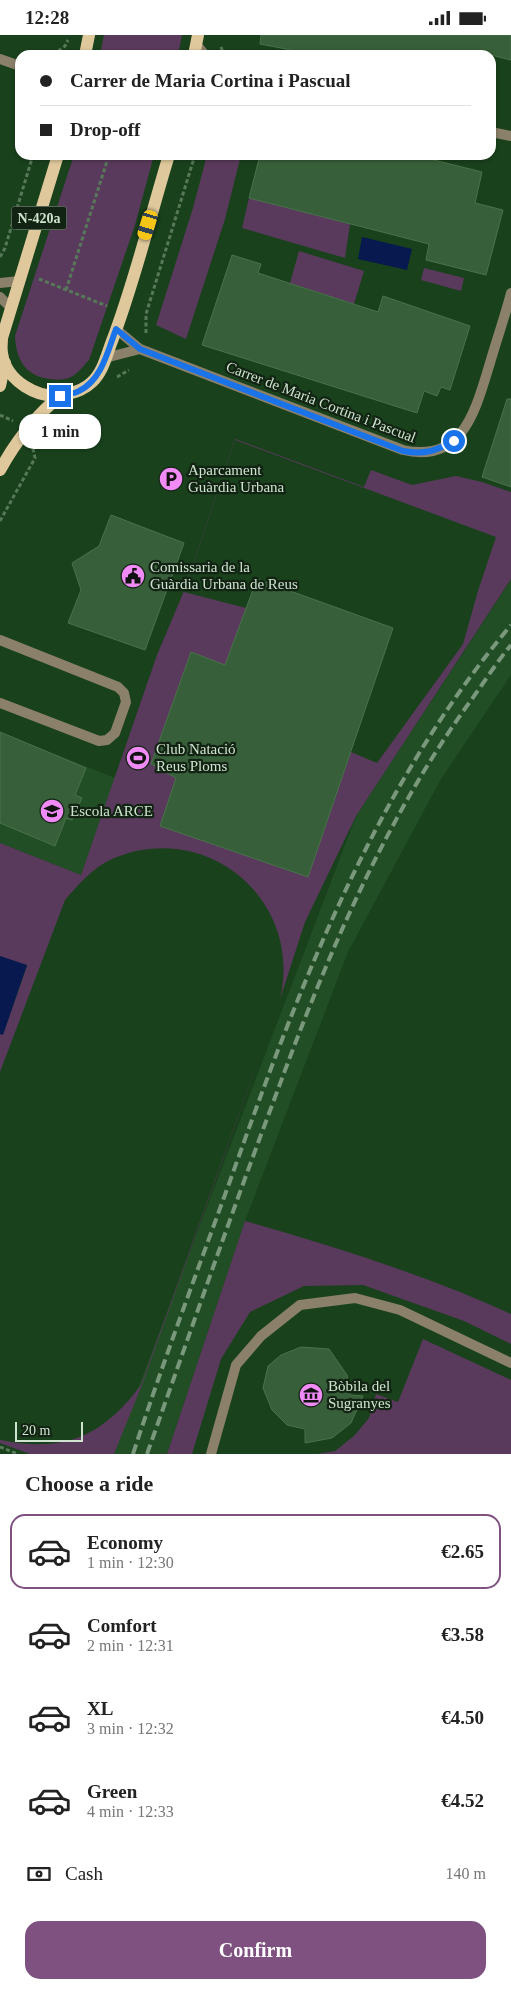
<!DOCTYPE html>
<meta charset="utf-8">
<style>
:root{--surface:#fff;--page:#f6f6f6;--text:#222;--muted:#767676;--line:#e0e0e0;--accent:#7f5181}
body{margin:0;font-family:Georgia,serif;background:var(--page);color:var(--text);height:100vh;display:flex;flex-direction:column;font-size:19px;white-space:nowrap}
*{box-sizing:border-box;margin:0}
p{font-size:16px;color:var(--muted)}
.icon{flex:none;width:28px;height:28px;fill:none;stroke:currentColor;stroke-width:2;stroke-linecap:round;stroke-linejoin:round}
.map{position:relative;height:1419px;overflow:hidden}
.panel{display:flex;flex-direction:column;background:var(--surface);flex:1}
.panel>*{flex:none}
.hud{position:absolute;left:15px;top:15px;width:481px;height:110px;border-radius:15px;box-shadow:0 1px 4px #0004;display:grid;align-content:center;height:110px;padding:0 25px;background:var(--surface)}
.scale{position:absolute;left:15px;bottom:12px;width:68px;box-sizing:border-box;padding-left:5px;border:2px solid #cee4ce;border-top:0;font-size:14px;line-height:18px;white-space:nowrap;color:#cee4ce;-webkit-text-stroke:4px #122313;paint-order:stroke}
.end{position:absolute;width:22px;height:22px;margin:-11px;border:6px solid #1a73e8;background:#fff;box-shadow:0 0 0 2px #fff}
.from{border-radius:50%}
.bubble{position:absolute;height:35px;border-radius:15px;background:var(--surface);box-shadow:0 1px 4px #0004;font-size:16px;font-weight:700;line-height:35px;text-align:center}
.car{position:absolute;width:15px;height:30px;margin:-15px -8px;border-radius:6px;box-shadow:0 0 4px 1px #0007;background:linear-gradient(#f5c518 24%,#345 0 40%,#f5c518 0 76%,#345 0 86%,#f5c518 0)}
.hud b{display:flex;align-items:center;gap:18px;height:48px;font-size:19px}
.hud b+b{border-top:1px solid var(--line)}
.hud i{width:12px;height:12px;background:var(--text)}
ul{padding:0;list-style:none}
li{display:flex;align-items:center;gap:15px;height:75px;margin:0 10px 8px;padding:0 15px;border:2px solid transparent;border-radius:15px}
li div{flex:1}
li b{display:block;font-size:19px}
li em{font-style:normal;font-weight:700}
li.current{border-color:var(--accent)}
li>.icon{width:45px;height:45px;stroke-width:1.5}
h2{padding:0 25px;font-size:22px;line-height:60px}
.pay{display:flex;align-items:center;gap:12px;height:55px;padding:0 25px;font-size:19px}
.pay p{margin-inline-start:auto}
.button{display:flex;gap:10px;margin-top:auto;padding:10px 25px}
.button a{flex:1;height:58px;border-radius:15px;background:var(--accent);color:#fff;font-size:20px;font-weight:700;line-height:58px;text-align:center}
.status{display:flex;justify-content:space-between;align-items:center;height:35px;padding:0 25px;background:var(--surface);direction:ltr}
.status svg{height:14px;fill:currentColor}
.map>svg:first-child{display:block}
</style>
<div class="status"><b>12:28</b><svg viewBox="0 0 49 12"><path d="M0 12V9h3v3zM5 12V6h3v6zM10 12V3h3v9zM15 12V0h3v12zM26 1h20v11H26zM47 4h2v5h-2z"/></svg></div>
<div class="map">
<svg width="511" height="1419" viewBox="0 0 511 1419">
<rect width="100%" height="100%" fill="#19411c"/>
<g fill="#214e25">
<path d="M511 545V640L441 744 348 917 245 1186 167 1419H113L356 781Z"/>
<path d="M0 697 115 743 81 840 0 808Z"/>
</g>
<g fill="#5a3a5c" fill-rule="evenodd">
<path d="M104 0H182L178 20H100Z"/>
<path d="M74 120H154L135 190 89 325C83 331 77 340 69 343 63 345 55 345 50 344 25 341 16 324 15 301Z"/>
<path d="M207 120H241L225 184 186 304 156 290 193 173Z"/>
<path d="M249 163 350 189 345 223 242 193Z"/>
<path d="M299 216 364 236 354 269 290 248Z"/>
<path d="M424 233 464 243 461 256 421 245Z"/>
<path d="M235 404 364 452 371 435 412 450 456 441 482 447 511 457V544L356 781 305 887 280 964C303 867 210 786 117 822 95 830 80 848 65 865L0 1037V999H3L27 931 0 921V808L81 840 157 620 184 556ZM235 405 496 502 478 556 463 609 377 728 351 717 308 842 160 791 176 743 151 729 191 617 225 630 246 573 184 557Z"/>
<path d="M275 979 142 1350 114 1419H30L0 1408V1405C64 1418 102 1402 141 1350Z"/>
<path d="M245 1186C335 1212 426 1240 511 1279V1309L464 1286 363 1250 304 1251 250 1277 221 1324 192 1419H167Z"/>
<path d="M423 1304 511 1345V1419H317L335 1416 354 1401 369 1383 376 1359 398 1367Z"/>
</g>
<g fill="#07194f">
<path d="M362 202 412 214 407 235 358 224Z"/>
<path d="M0 921 27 930 3 1000 0 999Z"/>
</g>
<g fill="#375f39" stroke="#4a734c">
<path d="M261 0H511V25L491 20H317L260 9Z"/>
<path d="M260 120H414L482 137 475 168 503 175 486 240 426 225 429 209 249 163Z"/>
<path d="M232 220 261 229 258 238 378 277 383 261 470 291 450 355 441 352 437 361 424 356 417 378 202 310Z"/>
<path d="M507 364H511V452L482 442Z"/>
<path d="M111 480 184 508 145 615 68 588 81 555 72 528 99 511Z"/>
<path d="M257 544 393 593 308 842 160 791 176 743 151 729 191 617 225 630Z"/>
<path d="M0 697 86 733 75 760 82 763 72 785 66 783 55 811 0 788Z"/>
<path d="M301 1312 329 1314 347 1340 350 1360 363 1361 351 1388 332 1403 305 1408V1394L287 1390 272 1375 263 1353 268 1331 281 1320Z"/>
</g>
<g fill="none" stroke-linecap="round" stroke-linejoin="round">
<g stroke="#577959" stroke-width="3" stroke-dasharray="4 2.5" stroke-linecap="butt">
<path d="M221 12 224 20"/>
<path d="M53 20 65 11 68 5"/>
<path d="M0 222 5 213 33 120"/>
<path d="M39 244 107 271"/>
<path d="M66 255 109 120"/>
<path d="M146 298V279L195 120"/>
<path d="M117 342 129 335"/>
<path d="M0 380 13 386"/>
<path d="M0 486 35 423 33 414"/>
<path d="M0 1412 18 1419"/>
</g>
<path stroke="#8b806a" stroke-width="10" d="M0 605 118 652 124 658 126 667 115 698 107 705 99 706 0 668"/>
<g stroke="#8b806a" stroke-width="10">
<path d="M197 10 205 20"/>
<path d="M0 24 20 31"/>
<path d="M491 97 511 101"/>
<path d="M0 248 19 246"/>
<path d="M0 262 10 272"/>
<path d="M116 294 140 314 403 415C464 429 476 373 490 328 497 304 505 281 511 258"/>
<path d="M105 323 140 314"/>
<path d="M211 1419 236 1330 261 1301 300 1270 355 1263 400 1275 511 1328"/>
</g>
<g stroke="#dfc99c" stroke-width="12">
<path d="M85 20 89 0"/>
<path d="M194 20 198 0"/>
<path d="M58 120 2 303C2 308 1 313 2 318 6 346 38 365 65 360 75 357 84 355 92 347 103 337 107 319 112 306 135 246 150 182 169 120"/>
<path d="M0 351 5 328"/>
<path d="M0 435C16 406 34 382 60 361"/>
</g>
<g stroke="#7a987b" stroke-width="4" stroke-dasharray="10 5" stroke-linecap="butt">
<path d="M133 1419C163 1327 197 1237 230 1146 300 949 375 752 511 590"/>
<path d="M147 1419C189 1301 230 1182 274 1065 325 926 382 789 469 668 483 649 496 628 511 610"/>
</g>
</g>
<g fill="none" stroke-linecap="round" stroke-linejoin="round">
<path stroke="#1a73e8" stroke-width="6" d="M60 361C66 359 74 359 79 356 102 345 108 315 116 294L140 314 403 416C425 420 435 416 454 406"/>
</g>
<defs>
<g id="parking-disc" transform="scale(1.25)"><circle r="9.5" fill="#f08bf6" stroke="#122313"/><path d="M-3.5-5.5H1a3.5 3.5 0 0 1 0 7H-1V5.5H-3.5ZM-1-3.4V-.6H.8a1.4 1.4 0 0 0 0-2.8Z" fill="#111"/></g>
<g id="civic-disc" transform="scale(1.25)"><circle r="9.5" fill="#f08bf6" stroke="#122313"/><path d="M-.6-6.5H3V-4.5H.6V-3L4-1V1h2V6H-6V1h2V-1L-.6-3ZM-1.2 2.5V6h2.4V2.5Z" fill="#111"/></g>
<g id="stadium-disc" transform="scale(1.25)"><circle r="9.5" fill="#f08bf6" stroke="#122313"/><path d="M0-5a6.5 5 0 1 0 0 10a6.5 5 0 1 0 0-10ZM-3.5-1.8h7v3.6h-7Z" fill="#111"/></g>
<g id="school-disc" transform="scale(1.25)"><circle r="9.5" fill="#f08bf6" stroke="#122313"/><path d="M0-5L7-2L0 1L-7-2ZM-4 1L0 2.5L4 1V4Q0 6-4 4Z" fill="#111"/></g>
<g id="museum-disc" transform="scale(1.25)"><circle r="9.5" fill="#f08bf6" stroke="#122313"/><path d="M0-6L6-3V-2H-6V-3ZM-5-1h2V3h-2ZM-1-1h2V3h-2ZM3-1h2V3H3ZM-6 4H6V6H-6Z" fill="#111"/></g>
</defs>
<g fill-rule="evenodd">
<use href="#parking-disc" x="171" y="444"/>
<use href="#civic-disc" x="133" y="541"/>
<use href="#stadium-disc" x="138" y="723"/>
<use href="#school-disc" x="52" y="776"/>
<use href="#museum-disc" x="311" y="1360"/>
</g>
<g text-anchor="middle" stroke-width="4.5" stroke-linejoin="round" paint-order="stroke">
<rect fill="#122313" stroke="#96aa96" stroke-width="1" x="11.5" y="171.5" width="55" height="23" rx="4"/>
<g font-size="14" font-weight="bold" fill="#cee4ce">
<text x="39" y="188">N-420a</text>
</g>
<g font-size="15" fill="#cee4ce" stroke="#122313">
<text transform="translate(321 367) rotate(21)" y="5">Carrer de Maria Cortina i Pascual</text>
</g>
<g font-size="15" fill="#cee4ce" stroke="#122313" text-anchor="start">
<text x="188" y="440">Aparcament<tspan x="188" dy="17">Guàrdia Urbana</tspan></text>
<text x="150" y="537">Comissaria de la<tspan x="150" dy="17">Guàrdia Urbana de Reus</tspan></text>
<text x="156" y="719">Club Natació<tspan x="156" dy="17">Reus Ploms</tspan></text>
<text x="70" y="781">Escola ARCE</text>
<text x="328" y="1356">Bòbila del<tspan x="328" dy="17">Sugranyes</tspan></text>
</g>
</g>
</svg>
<div class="scale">20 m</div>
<i class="end from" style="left:454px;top:406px"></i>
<i class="end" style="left:60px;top:361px"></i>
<div class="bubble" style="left:19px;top:379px;width:82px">1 min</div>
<i class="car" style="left:148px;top:190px;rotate:197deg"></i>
<div class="hud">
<b><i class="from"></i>Carrer de Maria Cortina i Pascual</b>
<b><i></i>Drop-off</b>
</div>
</div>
<section class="panel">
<h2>Choose a ride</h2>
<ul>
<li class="current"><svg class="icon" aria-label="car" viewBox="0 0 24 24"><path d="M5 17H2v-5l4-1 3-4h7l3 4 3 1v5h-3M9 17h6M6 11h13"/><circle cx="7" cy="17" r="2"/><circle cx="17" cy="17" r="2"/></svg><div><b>Economy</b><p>1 min · 12:30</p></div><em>€2.65</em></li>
<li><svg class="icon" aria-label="car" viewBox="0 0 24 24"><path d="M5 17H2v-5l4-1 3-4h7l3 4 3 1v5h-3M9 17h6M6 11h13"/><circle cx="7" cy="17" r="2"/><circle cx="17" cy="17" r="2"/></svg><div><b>Comfort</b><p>2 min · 12:31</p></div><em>€3.58</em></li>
<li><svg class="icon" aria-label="car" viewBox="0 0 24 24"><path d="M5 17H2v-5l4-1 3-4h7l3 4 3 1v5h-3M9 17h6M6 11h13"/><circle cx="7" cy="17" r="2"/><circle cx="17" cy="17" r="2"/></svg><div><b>XL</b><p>3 min · 12:32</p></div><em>€4.50</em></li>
<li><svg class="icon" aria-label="car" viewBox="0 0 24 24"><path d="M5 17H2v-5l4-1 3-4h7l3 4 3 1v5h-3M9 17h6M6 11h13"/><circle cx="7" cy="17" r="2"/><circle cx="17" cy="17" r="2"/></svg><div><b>Green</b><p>4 min · 12:33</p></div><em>€4.52</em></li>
</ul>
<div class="pay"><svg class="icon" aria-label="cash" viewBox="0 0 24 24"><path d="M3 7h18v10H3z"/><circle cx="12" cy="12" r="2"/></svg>Cash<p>140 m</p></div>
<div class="button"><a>Confirm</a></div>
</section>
